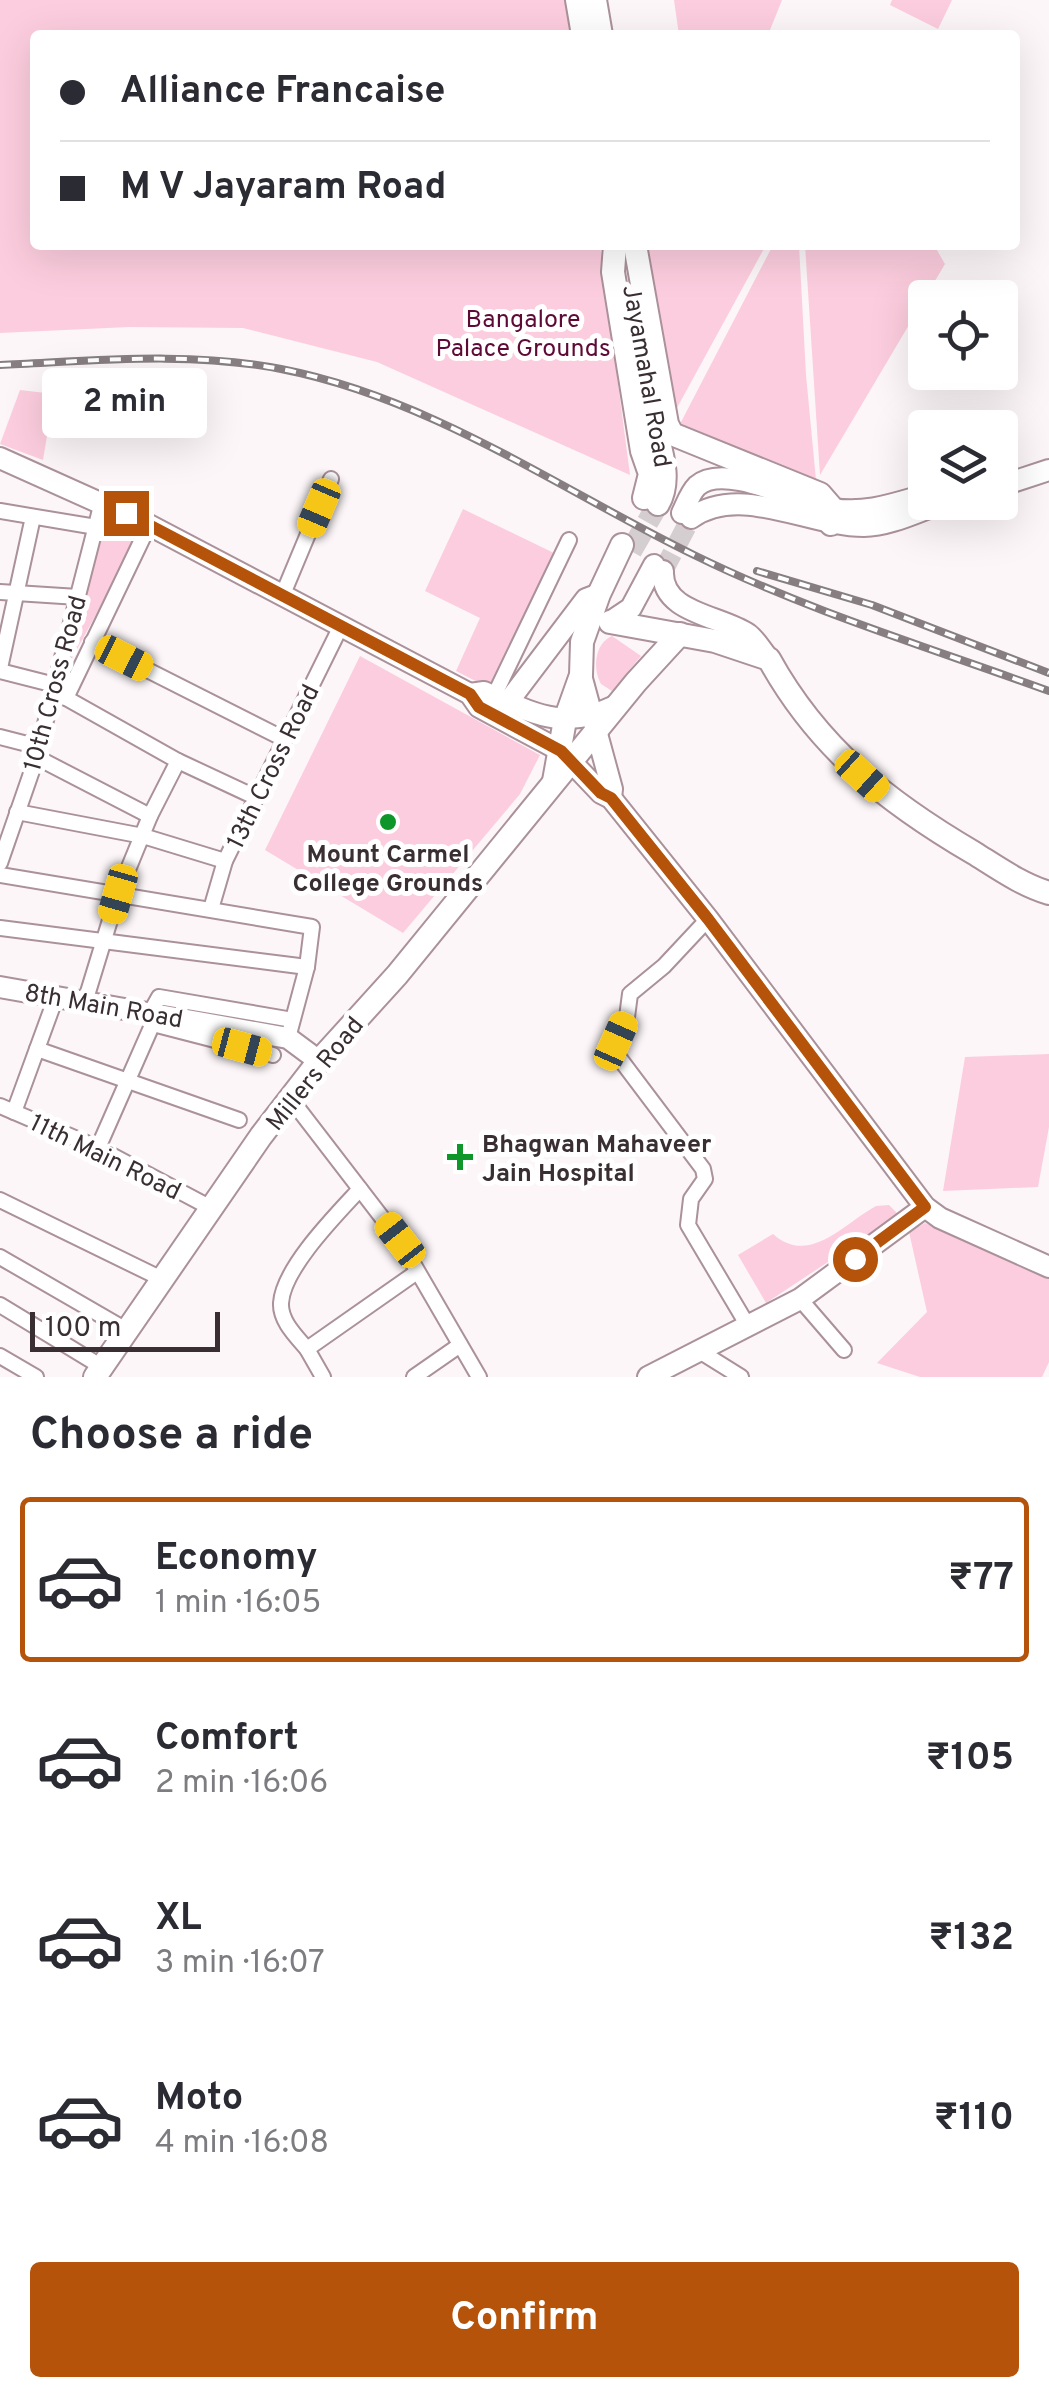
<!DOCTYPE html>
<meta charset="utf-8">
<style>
:root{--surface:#fff;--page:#f7f7f7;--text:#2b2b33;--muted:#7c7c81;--line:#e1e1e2;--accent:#b45309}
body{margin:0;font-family:Overpass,sans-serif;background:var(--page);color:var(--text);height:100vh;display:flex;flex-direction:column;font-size:38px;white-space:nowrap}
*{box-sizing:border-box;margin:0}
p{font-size:32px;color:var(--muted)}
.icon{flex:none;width:55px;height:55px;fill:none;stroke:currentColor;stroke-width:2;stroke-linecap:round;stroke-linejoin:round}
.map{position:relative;height:1377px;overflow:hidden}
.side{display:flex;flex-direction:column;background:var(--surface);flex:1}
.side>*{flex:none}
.hud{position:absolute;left:30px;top:30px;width:990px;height:220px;border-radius:10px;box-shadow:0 10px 40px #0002;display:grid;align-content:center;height:220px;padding:0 30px;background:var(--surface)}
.tools{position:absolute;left:908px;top:280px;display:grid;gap:20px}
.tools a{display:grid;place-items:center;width:110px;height:110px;border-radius:10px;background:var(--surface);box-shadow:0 10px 40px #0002;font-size:50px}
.scale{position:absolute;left:30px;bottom:25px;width:190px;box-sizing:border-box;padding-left:10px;border:5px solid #392f33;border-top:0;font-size:28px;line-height:35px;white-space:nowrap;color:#392f33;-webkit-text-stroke:8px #fff;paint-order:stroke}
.end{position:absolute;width:45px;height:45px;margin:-22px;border:12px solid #b45309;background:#fff;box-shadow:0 0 0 5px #fff}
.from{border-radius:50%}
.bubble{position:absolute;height:70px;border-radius:10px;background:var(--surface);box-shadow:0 10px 40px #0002;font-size:32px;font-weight:700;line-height:70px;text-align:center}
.car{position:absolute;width:30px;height:60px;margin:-30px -15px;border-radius:12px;box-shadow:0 0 8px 2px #0007;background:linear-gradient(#f5c518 24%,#345 0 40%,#f5c518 0 76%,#345 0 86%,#f5c518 0)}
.hud b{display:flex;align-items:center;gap:35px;height:95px;font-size:38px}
.hud b+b{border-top:2px solid var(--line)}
.hud i{width:25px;height:25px;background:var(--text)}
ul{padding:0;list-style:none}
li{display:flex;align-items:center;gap:30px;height:165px;margin:0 20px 15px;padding:0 10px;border:5px solid transparent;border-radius:10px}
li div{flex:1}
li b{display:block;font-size:38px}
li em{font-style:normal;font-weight:700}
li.selected{border-color:var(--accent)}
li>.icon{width:90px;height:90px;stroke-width:1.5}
h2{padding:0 30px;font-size:45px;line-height:120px}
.primary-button{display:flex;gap:20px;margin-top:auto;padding:20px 30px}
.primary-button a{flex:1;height:115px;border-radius:10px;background:var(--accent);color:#fff;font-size:40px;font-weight:700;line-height:115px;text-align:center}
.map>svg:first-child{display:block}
</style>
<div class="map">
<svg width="1049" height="1377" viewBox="0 0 1049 1377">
<rect width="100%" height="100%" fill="#fcf6f8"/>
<g fill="#fccdde">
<path d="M0 0H564L573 35H35V245H600L630 475 377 362 243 328 129 327 0 333Z"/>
<path d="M674 0H782L768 35H679Z"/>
<path d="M892 0H952L938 29 890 5Z"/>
<path d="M643 245H766L672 417Z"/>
<path d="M773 245H799L806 375 816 480 680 424Z"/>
<path d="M805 245H934L945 264 820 475Z"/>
<path d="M20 390 54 394 43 460 0 444Z"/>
<path d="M463 509 556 554 493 690 456 671 480 618 425 591Z"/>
<path d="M103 521 139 536 64 673Z"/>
<path d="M612 636 641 656 612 691 601 684C592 668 595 643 612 636Z"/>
<path d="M360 656 540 755 520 794 403 933 265 850Z"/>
<path d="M1049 1054V1127L1038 1187 943 1191 965 1057Z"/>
<path d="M889 1205 899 1215 766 1303 738 1255 773 1234C809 1266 842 1225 876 1206Z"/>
<path d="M925 1223 1049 1279V1362L1042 1377H920L877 1363 927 1312 909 1232Z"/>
</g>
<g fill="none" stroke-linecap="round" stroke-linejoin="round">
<path stroke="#d5ced1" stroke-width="20" stroke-dasharray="20 10" stroke-linecap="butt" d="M663 571 691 518"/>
<path stroke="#d5ced1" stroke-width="22" stroke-dasharray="22 11" stroke-linecap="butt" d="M631 551 658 504"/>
<g stroke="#aa919a" stroke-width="18">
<g id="street">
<path d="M0 511 96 527"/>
<path d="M0 592 78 597"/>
<path d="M283 594 331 479"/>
<path d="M92 642 284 739"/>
<path d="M0 668 33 517"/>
<path d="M0 671 55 685"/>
<path d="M58 694 66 698 149 525"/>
<path d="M494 696 569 540"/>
<path d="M66 698 178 761 255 797"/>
<path d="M0 737 39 747"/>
<path d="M36 757 150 816"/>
<path d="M17 812 143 836 225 861"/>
<path d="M0 863 36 759 102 502"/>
<path d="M0 875 312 927 307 967 288 1038"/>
<path d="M211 909 225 861 341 626"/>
<path d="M708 919 664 966 630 994 627 1017 614 1051 703 1169 705 1179 691 1199 688 1225 748 1326"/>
<path d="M0 928 307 967"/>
<path d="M85 1002 118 894 150 816 178 761"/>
<path d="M150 1013 159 997 287 1019"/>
<path d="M153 1024 273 1055"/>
<path d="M37 1049 239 1120"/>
<path d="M290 1098 400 1241 479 1377"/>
<path d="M0 1106 98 1148 211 1208"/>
<path d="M14 1112 56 997"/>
<path d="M98 1148 157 1014"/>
<path d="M0 1200 164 1280"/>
<path d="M0 1257 128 1331"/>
<path d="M800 1299 844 1350"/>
<path d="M0 1305 102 1367"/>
<path d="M307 1349C296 1336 280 1321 281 1303 283 1268 337 1214 360 1189"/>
<path d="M701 1352 741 1377"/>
<path d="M0 1356 36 1377"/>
<path d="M323 1377 307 1349 417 1272"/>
<path d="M414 1377 460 1345"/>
</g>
</g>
<g stroke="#aa919a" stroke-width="24">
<g id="secondary">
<path d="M0 458 149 525 470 694 479 707 561 751 601 793 611 798 708 919 925 1207 940 1218 1049 1267"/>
<path d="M1000 486 1049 470"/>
<path d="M682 513C686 505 690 493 697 486 725 461 802 504 833 509 867 514 893 504 925 495"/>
<path d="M691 518C740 483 809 526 864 526 890 526 921 510 945 502"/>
<path d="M663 571C661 613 719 615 748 634 756 640 762 651 769 659"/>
<path d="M610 622 631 608 654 565"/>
<path d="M581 675 612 789 611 798"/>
<path d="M470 694 484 692C535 714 562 731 615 706"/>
<path d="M508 702 586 599 599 594"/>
<path d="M0 987 288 1038 319 1061"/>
<path d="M648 1377 800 1299 925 1207"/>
</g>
</g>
<g stroke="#aa919a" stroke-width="26">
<g id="primary">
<path d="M577 0 583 35"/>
<path d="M595 0 601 35"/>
<path d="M615 245 613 272 642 451 650 474 644 498"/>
<path d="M635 245 667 424 672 434 820 494 833 509 831 524"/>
<path d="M652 412C657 442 674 477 658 504"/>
<path d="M610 622 715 641 769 659C818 748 887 802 974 853 998 868 1022 885 1049 893"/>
<path d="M554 781 565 720 581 675 582 642 599 594 622 545"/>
<path d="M95 1377 261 1136 319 1061 397 975 636 682 680 634"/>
</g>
</g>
<use href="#street" stroke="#fff" stroke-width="14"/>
<use href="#secondary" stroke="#fff" stroke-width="20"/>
<use href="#primary" stroke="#fff" stroke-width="22"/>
<g stroke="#877e81" stroke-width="8">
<g id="rail">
<path d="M0 365C93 361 189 351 281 369 431 398 559 489 694 555 808 611 931 648 1049 691"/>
<path d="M757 571 872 605 1049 673"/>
</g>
</g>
<use href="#rail" stroke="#fff" stroke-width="4" stroke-dasharray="11" stroke-linecap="butt"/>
</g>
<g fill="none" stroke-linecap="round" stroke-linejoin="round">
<path stroke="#b45309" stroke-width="12" d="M126 513 470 694 479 707 561 751 601 793 611 798 708 919 925 1207 855 1259"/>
</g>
<g fill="#0f962a" stroke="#fff" stroke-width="4">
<circle cx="388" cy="822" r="10"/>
<path d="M455 1142h10v10h10v10h-10v10h-10v-10h-10v-10h10z"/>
</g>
<g text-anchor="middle" stroke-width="10" stroke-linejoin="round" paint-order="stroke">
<g font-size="25" fill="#5e0a36" stroke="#fff">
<text x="523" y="327">Bangalore<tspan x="523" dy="29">Palace Grounds</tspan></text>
</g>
<g font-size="25" fill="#392f33" stroke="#fff">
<text transform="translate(648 376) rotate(80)" y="9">Jayamahal Road</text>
<text transform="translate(54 683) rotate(-75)" y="9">10th Cross Road</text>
<text transform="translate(272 766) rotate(-64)" y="9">13th Cross Road</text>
<text transform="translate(104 1005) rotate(10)" y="9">8th Main Road</text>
<text transform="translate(314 1073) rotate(-51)" y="9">Millers Road</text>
<text transform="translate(106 1156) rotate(26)" y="9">11th Main Road</text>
</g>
<g font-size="25" font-weight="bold" fill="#392f33" stroke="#fff">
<text x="388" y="862">Mount Carmel<tspan x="388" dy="29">College Grounds</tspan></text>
<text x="482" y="1152" text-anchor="start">Bhagwan Mahaveer<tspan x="482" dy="29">Jain Hospital</tspan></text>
</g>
</g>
</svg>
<div class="tools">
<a><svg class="icon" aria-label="locate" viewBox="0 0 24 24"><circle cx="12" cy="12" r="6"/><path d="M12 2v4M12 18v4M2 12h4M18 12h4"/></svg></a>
<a><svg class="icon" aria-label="layers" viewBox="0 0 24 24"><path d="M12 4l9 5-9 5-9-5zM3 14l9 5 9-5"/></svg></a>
</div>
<div class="scale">100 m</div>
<i class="end from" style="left:855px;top:1259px"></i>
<i class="end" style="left:126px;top:513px"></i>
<div class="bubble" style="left:42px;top:368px;width:165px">2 min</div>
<i class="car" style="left:319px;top:508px;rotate:203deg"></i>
<i class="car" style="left:124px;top:658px;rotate:117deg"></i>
<i class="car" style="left:862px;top:776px;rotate:132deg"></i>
<i class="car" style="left:118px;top:894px;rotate:196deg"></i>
<i class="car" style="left:616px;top:1041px;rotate:24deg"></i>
<i class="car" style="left:242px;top:1047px;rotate:105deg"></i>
<i class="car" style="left:400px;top:1240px;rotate:322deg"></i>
<div class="hud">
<b><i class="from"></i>Alliance Francaise</b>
<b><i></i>M V Jayaram Road</b>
</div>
</div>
<section class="side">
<h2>Choose a ride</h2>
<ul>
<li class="selected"><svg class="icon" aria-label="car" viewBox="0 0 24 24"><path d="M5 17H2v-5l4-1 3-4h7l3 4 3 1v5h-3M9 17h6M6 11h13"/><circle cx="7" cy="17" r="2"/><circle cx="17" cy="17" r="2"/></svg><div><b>Economy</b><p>1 min · 16:05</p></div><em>₹77</em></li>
<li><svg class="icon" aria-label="car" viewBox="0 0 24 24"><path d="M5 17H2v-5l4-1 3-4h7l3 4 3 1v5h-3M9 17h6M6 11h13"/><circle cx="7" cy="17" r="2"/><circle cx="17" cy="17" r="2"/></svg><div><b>Comfort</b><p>2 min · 16:06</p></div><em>₹105</em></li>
<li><svg class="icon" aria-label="car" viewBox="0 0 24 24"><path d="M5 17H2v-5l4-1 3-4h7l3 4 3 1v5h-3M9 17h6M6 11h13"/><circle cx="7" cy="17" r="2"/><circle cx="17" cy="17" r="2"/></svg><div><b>XL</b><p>3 min · 16:07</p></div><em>₹132</em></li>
<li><svg class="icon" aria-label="car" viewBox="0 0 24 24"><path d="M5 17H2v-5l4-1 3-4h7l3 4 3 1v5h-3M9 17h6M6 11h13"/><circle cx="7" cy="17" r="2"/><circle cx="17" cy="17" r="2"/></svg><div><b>Moto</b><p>4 min · 16:08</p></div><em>₹110</em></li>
</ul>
<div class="primary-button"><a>Confirm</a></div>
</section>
